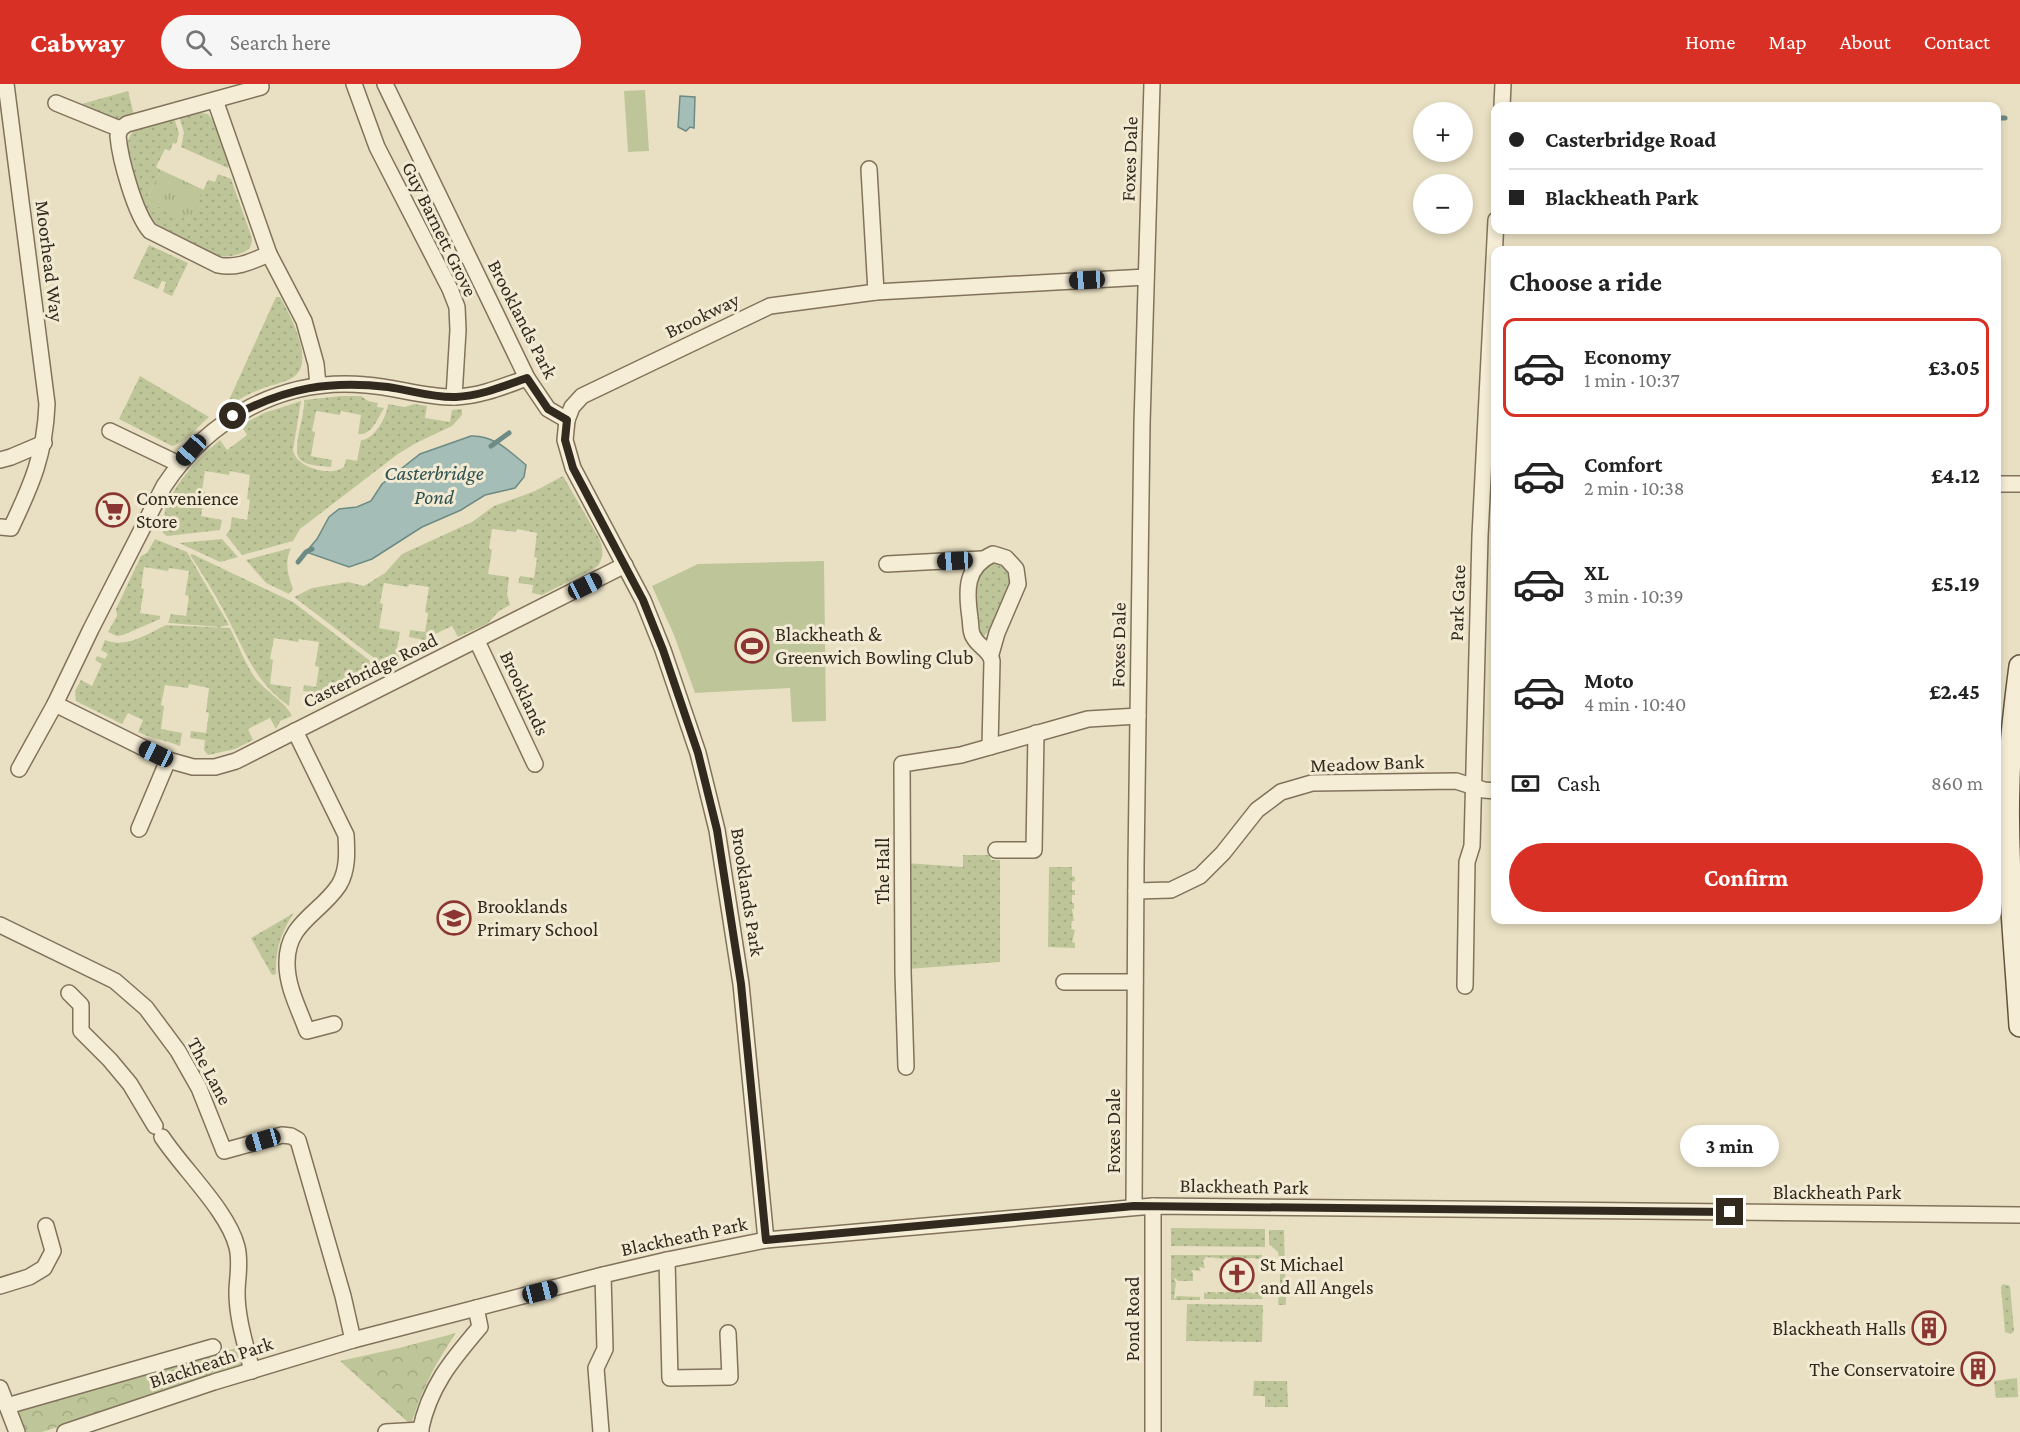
<!DOCTYPE html>
<meta charset="utf-8">
<style>
:root{--surface:#fff;--page:#f6f6f6;--text:#222;--muted:#767676;--line:#e0e0e0;--accent:#d93025}
body{margin:0;font-family:"Crimson Pro",serif;background:var(--page);color:var(--text);height:100vh;display:flex;flex-direction:column;font-size:22px;white-space:nowrap}
*{box-sizing:border-box;margin:0}
p{font-size:20px;color:var(--muted)}
.icon{flex:none;width:33px;height:33px;fill:none;stroke:currentColor;stroke-width:2;stroke-linecap:round;stroke-linejoin:round}
.map{position:relative;flex:1;overflow:hidden}
.drawer{position:absolute;left:1491px;top:162px;width:510px;height:678px;display:flex;flex-direction:column;background:var(--surface);border-radius:12px;box-shadow:0 3px 9px #0003}
.drawer>*{flex:none}
.hud{position:absolute;left:1491px;top:18px;width:510px;height:132px;border-radius:12px;box-shadow:0 3px 9px #0003;display:grid;align-content:center;height:132px;padding:0 18px;background:var(--surface)}
.buttons{position:absolute;left:1413px;top:18px;display:grid;gap:12px}
.buttons a{display:grid;place-items:center;width:60px;height:60px;border-radius:50%;background:var(--surface);box-shadow:0 3px 9px #0003;font-size:30px}
.end{position:absolute;width:27px;height:27px;margin:-14px;border:8px solid #332a1f;background:#fff;box-shadow:0 0 0 3px #fff}
.from{border-radius:50%}
.bubble{position:absolute;height:42px;border-radius:21px;background:var(--surface);box-shadow:0 3px 9px #0003;font-size:20px;font-weight:700;line-height:42px;text-align:center}
.car{position:absolute;width:18px;height:36px;margin:-18px -9px;border-radius:8px;box-shadow:0 0 4px 2px #0007;background:linear-gradient(#222 24%,#8ab4d8 0 40%,#222 0 76%,#8ab4d8 0 86%,#222 0)}
.hud b{display:flex;align-items:center;gap:21px;height:57px;font-size:22px}
.hud b+b{border-top:2px solid var(--line)}
.hud i{width:15px;height:15px;background:var(--text)}
ul{padding:0;list-style:none}
li{display:flex;align-items:center;gap:18px;height:99px;margin:0 12px 9px;padding:0 6px;border:3px solid transparent;border-radius:12px}
li div{flex:1}
li b{display:block;font-size:22px}
li em{font-style:normal;font-weight:700}
li.active{border-color:var(--accent)}
li>.icon{width:54px;height:54px;stroke-width:1.5}
h2{padding:0 18px;font-size:27px;line-height:72px}
.pay{display:flex;align-items:center;gap:15px;height:66px;padding:0 18px;font-size:22px}
.pay p{margin-inline-start:auto}
.button{display:flex;gap:12px;margin-top:auto;padding:12px 18px}
.button a{flex:1;height:69px;border-radius:36px;background:var(--accent);color:#fff;font-size:24px;font-weight:700;line-height:69px;text-align:center}
header{display:flex;align-items:center;gap:36px;box-sizing:border-box;height:84px;padding:0 30px;background:var(--accent);color:#fff}
header strong{font-size:28px}
nav{display:flex;gap:33px;margin-inline-start:auto;font-size:21px}
.search{width:420px;height:54px;background:var(--page);display:flex;align-items:center;gap:15px;box-sizing:border-box;padding:0 21px;border-radius:33px;color:var(--muted);font-size:22px}
.map>svg:first-child{display:block}
</style>
<header>
<strong>Cabway</strong>
<div class="search"><svg class="icon" aria-label="search" viewBox="0 0 24 24"><circle cx="10" cy="10" r="6"/><path d="M15 15l6 6"/></svg>Search here</div>
<nav><a>Home</a><a>Map</a><a>About</a><a>Contact</a></nav>
</header>
<div class="map">
<svg width="2020" height="1348" viewBox="0 0 2020 1348">
<defs>
<pattern id="grass-dots" width="8" height="8" patternUnits="userSpaceOnUse" patternTransform="scale(1.5)"><rect width="8" height="8" fill="#bec699"/><path d="M2 2h.1M6 6h.1" fill="none" stroke="#a4aa83" stroke-width="1.8" stroke-linecap="round"/></pattern>
<pattern id="forest-crowns" width="20" height="18" patternUnits="userSpaceOnUse" patternTransform="scale(1.5)"><rect width="20" height="18" fill="#bec699"/><path d="M2 6a3 3 0 1 1 6 0M12 15a3 3 0 1 1 6 0" fill="none" stroke="#a4aa83"/></pattern>
<pattern id="park-tufts" width="24" height="20" patternUnits="userSpaceOnUse" patternTransform="scale(1.5)"><rect width="24" height="20" fill="#bec699"/><path d="M3 7l-1-3M5 7V3M7 7l1-3M15 17l-1-3M17 17v-4M19 17l1-3" fill="none" stroke="#a4aa83"/></pattern>
</defs>
<rect width="100%" height="100%" fill="#e9e0c3"/>
<g fill="url(#grass-dots)">
<path d="M128 7 134 31 114 36 78 21Z"/>
<path d="M196 28 208 30 217 42 230 79 228 84 181 63 184 49 179 32Z"/>
<path d="M174 33 179 50 176 60 173 59 170 67 165 65 156 83 161 86 147 114 189 137 208 96 215 98 218 90 231 95 252 154C252 164 248 167 239 170 217 178 198 164 178 155 172 152 162 149 157 145 141 131 136 100 131 81 128 68 124 55 135 46Z"/>
<path d="M149 161 188 179 172 212 163 208 166 198 162 197 158 205 133 194Z"/>
<path d="M276 213H280C290 231 317 280 292 294 283 299 271 301 261 305 251 309 241 314 232 320L229 316Z"/>
<path d="M140 292 209 333C199 341 184 360 172 362L119 335Z"/>
<path d="M340 312H361L368 317 378 319 377 323 384 324 383 326C377 336 371 352 358 350L361 331 341 327 340 331 316 327 312 347 315 348 311 372 332 376 331 383C322 382 309 382 302 377 289 369 306 331 304 316Z"/>
<path d="M301 317 293 366C296 384 331 393 344 383L346 375 357 377 361 356C374 356 387 333 388 320L405 323 414 320 427 322 425 334 450 338 452 326 462 325V331L452 342 416 359 398 370 300 445 293 457 242 471 226 451 230 445 232 433 247 436 250 416 247 415 250 391 230 387 229 391 205 387 202 407 205 408 201 432 222 436 220 446 167 452 163 449C163 446 165 424 166 422 177 396 199 374 220 356L227 366 247 351 241 341 264 329Z"/>
<path d="M563 392 600 456C603 466 604 472 598 482L542 511 532 509 533 501 518 499 520 492 534 494 537 474 534 473 537 449 517 445 516 448 492 445 489 465 492 466 488 490 509 493 507 510 510 521 499 527 487 540 458 553 452 542 433 551 438 562 423 564 424 556 409 553 410 546 425 548 428 529 425 528 429 503 409 500 408 503 384 499 380 519 383 520 379 544 400 548 397 564 400 576 386 583 294 513 312 504 348 498 364 502 385 489 402 470 472 438 494 422 535 407Z"/>
<path d="M155 455 187 468 229 541 219 543 168 539 171 530 186 532 189 512 185 511 189 487 169 484 168 487 144 483 141 504 144 505 140 529 160 532V535L123 551 117 552 108 548 117 532 116 525 141 472 147 469Z"/>
<path d="M222 455 238 473 220 478 179 459Z"/>
<path d="M291 464C284 479 288 490 293 505L289 510 266 499 246 476Z"/>
<path d="M192 470 293 518 386 589 313 621 315 609 303 607 304 601 316 603 319 583 315 582 319 558 299 555 298 558 274 554 270 575 273 576 270 600 291 603 289 622C254 597 245 567 226 531 215 510 203 491 190 471Z"/>
<path d="M997 479 1005 484 1010 490 1012 499 993 543 983 553C974 545 974 508 978 496 980 490 985 485 989 480Z"/>
<path d="M166 541 230 544C238 560 245 580 256 595 266 607 287 620 292 632L280 637 276 645 270 634 248 645 253 656 235 665 208 671 204 666 205 656 190 654 191 647 206 649 209 629 206 628 209 604 189 600 188 604 165 601 161 621 164 622 161 645 182 649 180 662C165 656 152 655 138 648L143 636 128 629 122 640 76 617 75 607 81 596 92 602 102 580 95 576 97 572 105 575 108 570 101 566 105 556C126 565 147 550 166 541Z"/>
<path d="M963 771H989L991 776H1000V878L908 885 906 779 963 783Z"/>
<path d="M1049 783H1072V792L1075 793V797L1072 798V806H1075V811H1072V819H1074V825H1072L1074 837H1072L1071 845 1075 846 1072 858 1075 859V864L1048 863Z"/>
<path d="M294 829C281 848 275 867 276 890L272 891 251 854Z"/>
<path d="M1171 1144 1265 1145V1163L1171 1162Z"/>
<path d="M1269 1146H1284L1286 1221H1278L1279 1208 1282 1203 1280 1201V1186L1282 1183H1280L1278 1168 1269 1160Z"/>
<path d="M1171 1171H1262L1263 1175H1255V1174L1235 1175V1174L1227 1175 1226 1173 1224 1175 1206 1173 1203 1177 1205 1184 1199 1183 1201 1187 1191 1186 1193 1189V1197H1178L1175 1194 1174 1196 1176 1198 1174 1215 1177 1212 1200 1213V1216H1171Z"/>
<path d="M2003 1200 2010 1202 2014 1247 2011 1250 2005 1248 2001 1203Z"/>
<path d="M1204 1208 1207 1210V1208H1215L1217 1210V1208H1224L1225 1210 1226 1208H1232L1233 1210 1235 1208H1243V1210L1245 1208 1253 1209V1211L1255 1208H1262V1215H1204Z"/>
<path d="M1187 1220 1263 1221 1262 1258 1186 1257Z"/>
<path d="M2017 1294 2018 1313 1996 1314 1994 1297Z"/>
<path d="M1254 1297H1287L1288 1323H1265V1312H1253Z"/>
</g>
<g fill="url(#forest-crowns)">
<path d="M456 1249C434 1282 423 1303 411 1341L340 1277 399 1264Z"/>
<path d="M236 1264 243 1285 42 1348H23L16 1327Z"/>
</g>
<path fill="url(#park-tufts)" d="M161 86 204 106 190 137 149 119 147 114Z"/>
<g fill="#bec699">
<path d="M645 6 649 67 628 68 624 7Z"/>
<path d="M824 477 826 637 792 638 790 604 695 609 674 551 652 502 698 480Z"/>
</g>
<g fill="#a5bdb7" stroke="#6d8a84" stroke-width="1.5">
<path d="M680 12 695 13 694 44 690 43 686 47 678 43Z"/>
<path d="M471 352C494 351 509 367 526 381L524 393 515 404 485 411 461 426 422 443 372 475 349 483 306 468 317 455 329 433 339 425 357 423 371 417 382 400 420 370Z"/>
</g>
<g fill="none" stroke-linecap="round" stroke-linejoin="round">
<g stroke="#6d8a84" stroke-width="5">
<path d="M1996 34H2005"/>
<path d="M491 362 509 349"/>
<path d="M298 478 306 468 312 465"/>
</g>
<g stroke="#82725c" stroke-width="18">
<g id="street">
<path d="M354 0 377 63 450 205 457 223 458 246 454 313"/>
<path d="M385 0 527 294 548 325 567 336 565 356 573 384 643 516 663 566 698 669 717 746 741 900 766 1156"/>
<path d="M261 3 127 40 120 45 118 52C120 75 135 130 150 147L218 181C237 185 252 177 269 170"/>
<path d="M215 16 269 170 304 237 316 280 318 301"/>
<path d="M56 19 120 45"/>
<path d="M1502 22 1503 0"/>
<path d="M869 85 876 208"/>
<path d="M527 294C504 302 481 312 456 313 426 314 396 303 366 301 283 293 209 334 164 402L91 545 55 620 168 676 193 683H215L236 677 625 481"/>
<path d="M567 336 572 323 582 312 770 222 876 208 1146 193"/>
<path d="M110 347 179 380"/>
<path d="M0 376 11 373 44 359"/>
<path d="M1996 400H2020"/>
<path d="M0 443 11 444C32 400 45 370 47 320L6 0"/>
<path d="M887 480 982 475"/>
<path d="M477 557 535 680"/>
<path d="M295 647 346 751C347 768 348 786 339 801 320 830 286 839 287 880 287 903 299 925 307 947L334 940"/>
<path d="M990 663 992 577C990 565 978 563 973 552 970 547 971 539 970 534 966 506 965 483 993 470L1006 474 1016 485 1018 500 997 549 991 570"/>
<path d="M19 685 55 620"/>
<path d="M139 745 168 676"/>
<path d="M996 766H1034L1036 649"/>
<path d="M1136 807 1171 806 1200 792 1223 769 1257 726 1281 708 1312 699 1456 697 1484 706 1496 707"/>
<path d="M0 841 115 897 146 924 178 967 199 1004 224 1067 282 1051 291 1052 298 1056 343 1212 353 1256"/>
<path d="M1064 898H1135"/>
<path d="M1465 902 1467 778 1472 762 1480 452 1496 136"/>
<path d="M69 909 81 921V947L110 976 130 1000 155 1042"/>
<path d="M906 983 903 888 902 680 961 671 1088 635 1138 632"/>
<path d="M162 1053C183 1085 228 1127 237 1163 241 1179 237 1194 237 1209 237 1235 246 1262 252 1287"/>
<path d="M1134 1122 1136 781 1142 340 1152 0"/>
<path d="M1153 1122V1348"/>
<path d="M667 1176 670 1294 730 1293 728 1249"/>
<path d="M0 1202 29 1193 44 1184 53 1167 46 1142"/>
<path d="M0 1304 17 1348"/>
<path d="M7 1322 213 1263"/>
<path d="M65 1348 214 1298 353 1256 603 1191 667 1176 766 1156 1153 1122 2020 1131"/>
<path d="M386 1348 421 1346"/>
<path d="M420 1348C429 1303 451 1277 480 1243L476 1224"/>
<path d="M601 1348 596 1284 605 1265 603 1191"/>
</g>
</g>
<g stroke="#64543f" stroke-width="24">
<path id="secondary" d="M2020 582C2015 620 2010 658 2009 696 2006 778 2015 860 2020 942"/>
</g>
<use href="#street" stroke="#f5edd6" stroke-width="15"/>
<use href="#secondary" stroke="#f5edd6" stroke-width="21"/>
</g>
<g fill="none" stroke-linecap="round" stroke-linejoin="round">
<path stroke="#332a1f" stroke-width="8" d="M233 332C286 304 329 296 388 303 410 306 433 314 456 313 480 312 504 302 527 294L548 325 567 336 565 356 573 384 643 516 663 566 698 669 717 746 741 900 766 1156 1134 1122 1730 1128"/>
</g>
<defs>
<g id="supermarket-ring" transform="scale(1.725)"><circle r="9.5" fill="#f2ead2" stroke="#8b3632" stroke-width="1.5"/><path d="M-6-5.5h2.5l.6 2H6L4.5 2H-2.5L-4.4-4H-6ZM-1.5 3.2a1.3 1.3 0 1 0 .1 0ZM3 3.2a1.3 1.3 0 1 0 .1 0Z" fill="#8b3632"/></g>
<g id="stadium-ring" transform="scale(1.725)"><circle r="9.5" fill="#f2ead2" stroke="#8b3632" stroke-width="1.5"/><path d="M0-5a6.5 5 0 1 0 0 10a6.5 5 0 1 0 0-10ZM-3.5-1.8h7v3.6h-7Z" fill="#8b3632"/></g>
<g id="school-ring" transform="scale(1.725)"><circle r="9.5" fill="#f2ead2" stroke="#8b3632" stroke-width="1.5"/><path d="M0-5L7-2L0 1L-7-2ZM-4 1L0 2.5L4 1V4Q0 6-4 4Z" fill="#8b3632"/></g>
<g id="church-ring" transform="scale(1.725)"><circle r="9.5" fill="#f2ead2" stroke="#8b3632" stroke-width="1.5"/><path d="M-1.2-6h2.4v3.5h3.3v2.4h-3.3V6h-2.4V-.1h-3.3v-2.4h3.3Z" fill="#8b3632"/></g>
<g id="building-ring" transform="scale(1.725)"><circle r="9.5" fill="#f2ead2" stroke="#8b3632" stroke-width="1.5"/><path d="M-4-6H4V6H1V3H-1V6H-4ZM-2.5-4.3h1.7v1.8h-1.7ZM.8-4.3h1.7v1.8H.8ZM-2.5-1h1.7V.8h-1.7ZM.8-1h1.7V.8H.8Z" fill="#8b3632"/></g>
</defs>
<g fill-rule="evenodd">
<use href="#supermarket-ring" x="113" y="426"/>
<use href="#stadium-ring" x="752" y="562"/>
<use href="#school-ring" x="454" y="834"/>
<use href="#church-ring" x="1237" y="1191"/>
<use href="#building-ring" x="1929" y="1244"/>
<use href="#building-ring" x="1978" y="1285"/>
</g>
<g text-anchor="middle" stroke-width="6" stroke-linejoin="round" paint-order="stroke">
<g font-size="20" fill="#332a1f" stroke="#f2ead2">
<text transform="translate(1129 75) rotate(-88)" y="7">Foxes Dale</text>
<text transform="translate(440 145) rotate(64)" y="7">Guy Barnett Grove</text>
<text transform="translate(50 177) rotate(83)" y="7">Moorhead Way</text>
<text transform="translate(702 231) rotate(-26)" y="7">Brookway</text>
<text transform="translate(523 235) rotate(63)" y="7">Brooklands Park</text>
<text transform="translate(1457 519) rotate(-88)" y="7">Park Gate</text>
<text transform="translate(1118 561) rotate(-89)" y="7">Foxes Dale</text>
<text transform="translate(370 586) rotate(-26)" y="7">Casterbridge Road</text>
<text transform="translate(525 609) rotate(65)" y="7">Brooklands</text>
<text transform="translate(1367 679) rotate(-2)" y="7">Meadow Bank</text>
<text transform="translate(882 787) rotate(-90)" y="7">The Hall</text>
<text transform="translate(748 808) rotate(81)" y="7">Brooklands Park</text>
<text transform="translate(210 987) rotate(62)" y="7">The Lane</text>
<text transform="translate(1113 1047) rotate(-90)" y="7">Foxes Dale</text>
<text transform="translate(1244 1102) rotate(1)" y="7">Blackheath Park</text>
<text x="1837" y="1115">Blackheath Park</text>
<text transform="translate(684 1152) rotate(-12)" y="7">Blackheath Park</text>
<text transform="translate(1132 1235) rotate(-90)" y="7">Pond Road</text>
<text transform="translate(211 1278) rotate(-18)" y="7">Blackheath Park</text>
</g>
<g font-size="20" fill="#332a1f" stroke="#f2ead2" text-anchor="start">
<text x="136" y="421">Convenience<tspan x="136" dy="23">Store</tspan></text>
<text x="775" y="557">Blackheath &amp;<tspan x="775" dy="23">Greenwich Bowling Club</tspan></text>
<text x="477" y="829">Brooklands<tspan x="477" dy="23">Primary School</tspan></text>
<text x="1260" y="1187">St Michael<tspan x="1260" dy="23">and All Angels</tspan></text>
<text x="1906" y="1251" text-anchor="end">Blackheath Halls</text>
<text x="1955" y="1292" text-anchor="end">The Conservatoire</text>
</g>
<g font-size="21" font-style="italic" fill="#2f5251" stroke="#f2ead2">
<text x="434" y="396">Casterbridge<tspan x="434" dy="24">Pond</tspan></text>
</g>
</g>
</svg>
<div class="buttons">
<a>+</a>
<a>−</a>
</div>
<i class="end from" style="left:233px;top:332px"></i>
<i class="end" style="left:1730px;top:1128px"></i>
<div class="bubble" style="left:1680px;top:1041px;width:99px">3 min</div>
<i class="car" style="left:1087px;top:196px;rotate:267deg"></i>
<i class="car" style="left:191px;top:366px;rotate:222deg"></i>
<i class="car" style="left:955px;top:477px;rotate:267deg"></i>
<i class="car" style="left:585px;top:502px;rotate:63deg"></i>
<i class="car" style="left:156px;top:670px;rotate:295deg"></i>
<i class="car" style="left:263px;top:1056px;rotate:254deg"></i>
<i class="car" style="left:540px;top:1208px;rotate:76deg"></i>
<div class="hud">
<b><i class="from"></i>Casterbridge Road</b>
<b><i></i>Blackheath Park</b>
</div>
<section class="drawer">
<h2>Choose a ride</h2>
<ul>
<li class="active"><svg class="icon" aria-label="car" viewBox="0 0 24 24"><path d="M5 17H2v-5l4-1 3-4h7l3 4 3 1v5h-3M9 17h6M6 11h13"/><circle cx="7" cy="17" r="2"/><circle cx="17" cy="17" r="2"/></svg><div><b>Economy</b><p>1 min · 10:37</p></div><em>£3.05</em></li>
<li><svg class="icon" aria-label="car" viewBox="0 0 24 24"><path d="M5 17H2v-5l4-1 3-4h7l3 4 3 1v5h-3M9 17h6M6 11h13"/><circle cx="7" cy="17" r="2"/><circle cx="17" cy="17" r="2"/></svg><div><b>Comfort</b><p>2 min · 10:38</p></div><em>£4.12</em></li>
<li><svg class="icon" aria-label="car" viewBox="0 0 24 24"><path d="M5 17H2v-5l4-1 3-4h7l3 4 3 1v5h-3M9 17h6M6 11h13"/><circle cx="7" cy="17" r="2"/><circle cx="17" cy="17" r="2"/></svg><div><b>XL</b><p>3 min · 10:39</p></div><em>£5.19</em></li>
<li><svg class="icon" aria-label="car" viewBox="0 0 24 24"><path d="M5 17H2v-5l4-1 3-4h7l3 4 3 1v5h-3M9 17h6M6 11h13"/><circle cx="7" cy="17" r="2"/><circle cx="17" cy="17" r="2"/></svg><div><b>Moto</b><p>4 min · 10:40</p></div><em>£2.45</em></li>
</ul>
<div class="pay"><svg class="icon" aria-label="cash" viewBox="0 0 24 24"><path d="M3 7h18v10H3z"/><circle cx="12" cy="12" r="2"/></svg>Cash<p>860 m</p></div>
<div class="button"><a>Confirm</a></div>
</section>
</div>
